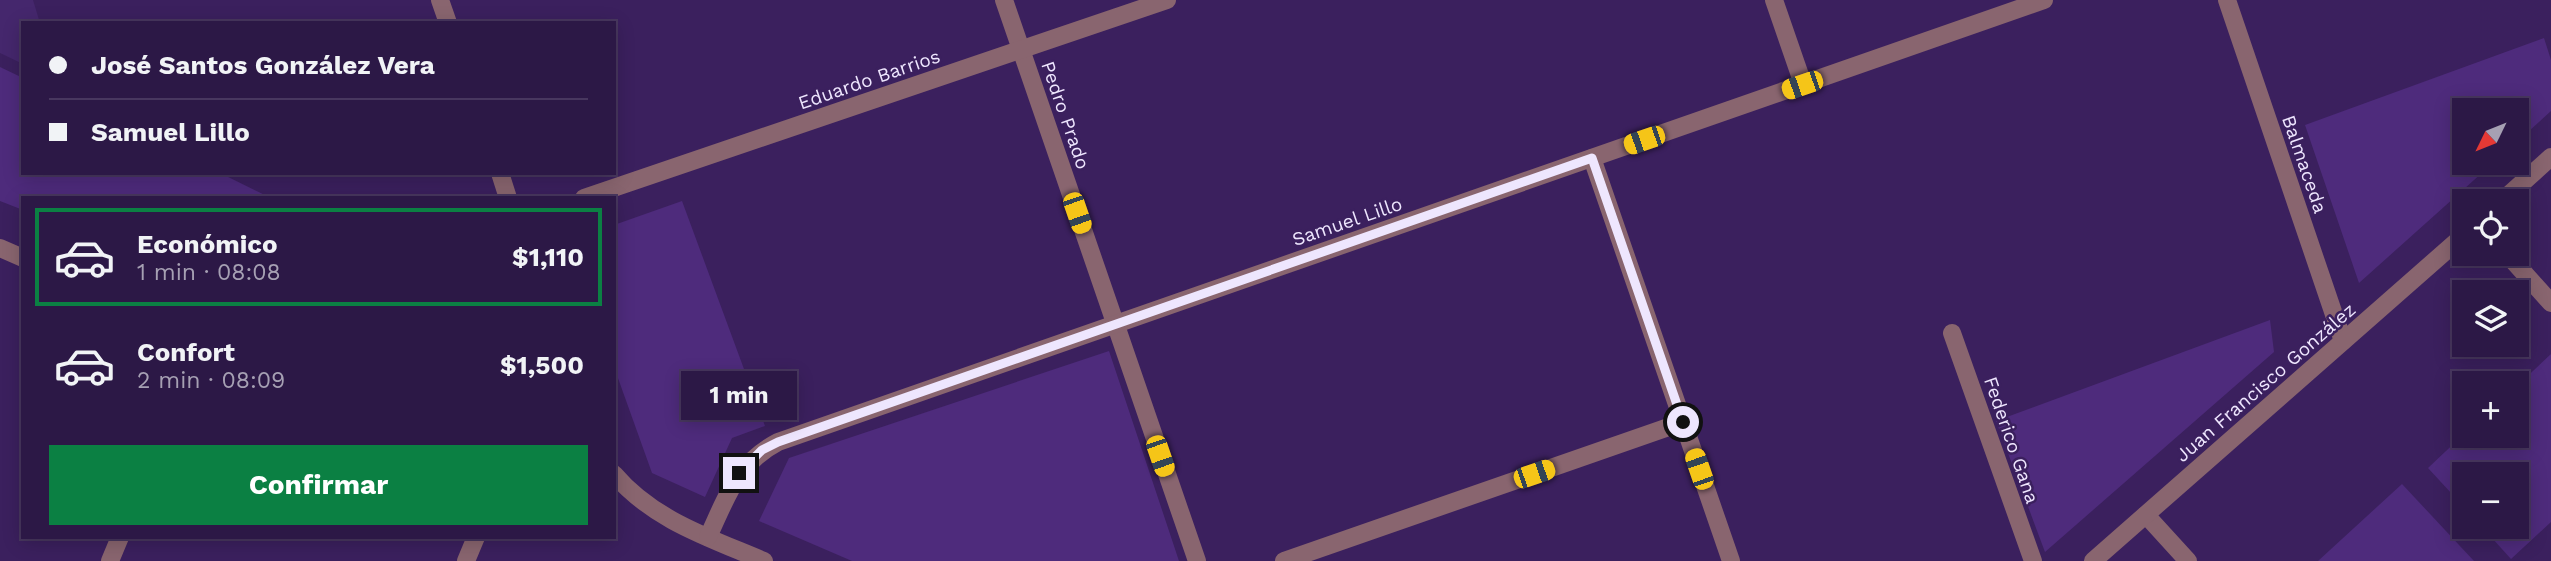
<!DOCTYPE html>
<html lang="es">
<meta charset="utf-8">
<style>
:root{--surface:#2c1846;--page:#382551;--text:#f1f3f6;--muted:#a6a0b3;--line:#48375f;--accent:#0b8043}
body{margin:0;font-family:"Work Sans",sans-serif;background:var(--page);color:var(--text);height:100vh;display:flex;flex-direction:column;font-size:26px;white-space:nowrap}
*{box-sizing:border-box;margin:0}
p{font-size:23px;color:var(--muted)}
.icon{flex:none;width:38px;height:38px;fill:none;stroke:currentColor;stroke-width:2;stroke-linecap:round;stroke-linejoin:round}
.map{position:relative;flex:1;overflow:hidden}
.side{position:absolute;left:21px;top:196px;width:595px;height:343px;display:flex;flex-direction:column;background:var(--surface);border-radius:0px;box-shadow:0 4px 18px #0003,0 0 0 2px var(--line)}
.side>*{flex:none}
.banner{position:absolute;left:21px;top:21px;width:595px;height:154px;border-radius:0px;box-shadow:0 4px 18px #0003,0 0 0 2px var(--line);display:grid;align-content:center;height:154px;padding:0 28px;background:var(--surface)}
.needle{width:46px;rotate:227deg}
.buttons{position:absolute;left:2452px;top:98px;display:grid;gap:14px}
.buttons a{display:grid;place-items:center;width:77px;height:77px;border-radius:0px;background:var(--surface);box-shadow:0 4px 18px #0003,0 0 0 2px var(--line);font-size:35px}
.end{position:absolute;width:32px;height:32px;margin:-16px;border:9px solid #eee6fe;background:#111;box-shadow:0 0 0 4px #111}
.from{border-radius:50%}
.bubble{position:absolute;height:49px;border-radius:0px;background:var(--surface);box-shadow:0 4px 18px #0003,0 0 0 2px var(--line);font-size:23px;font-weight:700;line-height:49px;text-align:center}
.car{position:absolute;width:21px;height:42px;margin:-21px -10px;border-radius:9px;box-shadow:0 0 5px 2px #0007;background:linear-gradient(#f5c518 24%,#345 0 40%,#f5c518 0 76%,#345 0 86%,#f5c518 0)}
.banner b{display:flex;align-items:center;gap:24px;height:66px;font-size:26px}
.banner b+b{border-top:2px solid var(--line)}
.banner i{width:18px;height:18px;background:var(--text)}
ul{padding:12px 0 0;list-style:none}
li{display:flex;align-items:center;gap:21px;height:98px;margin:0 14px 10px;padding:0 14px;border:4px solid transparent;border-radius:0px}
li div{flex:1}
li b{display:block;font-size:26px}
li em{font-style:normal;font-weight:700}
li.active{border-color:var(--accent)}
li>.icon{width:63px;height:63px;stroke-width:1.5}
.action{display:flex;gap:14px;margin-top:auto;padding:14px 28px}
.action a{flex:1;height:80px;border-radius:0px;background:var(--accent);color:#fff;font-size:28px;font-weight:700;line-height:80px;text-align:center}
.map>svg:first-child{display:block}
</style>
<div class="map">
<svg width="2551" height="561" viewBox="0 0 2551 561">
<rect width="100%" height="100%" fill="#3b205e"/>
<path fill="#45276d" d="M0 0H33L40 23H23V64L0 53Z"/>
<g fill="#4e2b7c">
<path d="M2544 38 2551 60V111L2517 142 2516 110H2464V163H2493L2359 283 2305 125Z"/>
<path d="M0 67 23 78V173H220L271 198H23V210L0 201Z"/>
<path d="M682 201 765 426 732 438 705 497 652 473 614 367V225Z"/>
<path d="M2270 320 2274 352 2045 552 1996 421Z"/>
<path d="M1109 351 1179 561H852L759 521 789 458Z"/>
<path d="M2551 354V522L2511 559 2482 527H2516V474H2464V507L2428 468 2464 434 2516 436 2517 386Z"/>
<path d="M2402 484 2474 561H2318Z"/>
</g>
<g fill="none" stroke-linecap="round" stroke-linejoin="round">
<g stroke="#89656f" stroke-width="18">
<path d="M440 0 448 23"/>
<path d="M1004 0 1197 561"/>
<path d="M1774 0 1803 84"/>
<path d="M2227 0 2343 341"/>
<path d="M1592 158 1731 561"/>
<path d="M500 173 508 198"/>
<path d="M584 198 1167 0"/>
<path d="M2502 201 2551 157"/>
<path d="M0 248 23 258"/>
<path d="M2507 254 2551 303"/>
<path d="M1952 333 2033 561"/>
<path d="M614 474C653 520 710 538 764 561"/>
<path d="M2146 515 2188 561"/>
<path d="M708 537C727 497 736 464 778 442L2044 0"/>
<path d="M110 561 120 537"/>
<path d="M466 561 476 537"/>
<path d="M1284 561 1683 422"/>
<path d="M2093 561 2464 235"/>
</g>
</g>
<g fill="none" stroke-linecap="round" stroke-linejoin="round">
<path stroke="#eee6fe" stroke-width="9" d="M739 473 762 450 778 442 1592 158 1683 422"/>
</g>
<g text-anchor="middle" stroke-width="5" stroke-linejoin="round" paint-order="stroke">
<g font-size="19" fill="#eee6fe" stroke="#3b205e">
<text transform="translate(869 79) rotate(-19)" y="7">Eduardo Barrios</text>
<text transform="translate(1066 115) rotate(71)" y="7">Pedro Prado</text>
<text transform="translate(2305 164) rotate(71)" y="7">Balmaceda</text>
<text transform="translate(1347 221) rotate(-19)" y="7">Samuel Lillo</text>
<text transform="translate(2265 382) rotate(-41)" y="7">Juan Francisco González</text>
<text transform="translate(2012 440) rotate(71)" y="7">Federico Gana</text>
</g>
</g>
</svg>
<div class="buttons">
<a><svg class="needle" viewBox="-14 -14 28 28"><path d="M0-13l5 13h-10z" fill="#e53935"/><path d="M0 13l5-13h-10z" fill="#a6a0b3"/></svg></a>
<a><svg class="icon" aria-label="locate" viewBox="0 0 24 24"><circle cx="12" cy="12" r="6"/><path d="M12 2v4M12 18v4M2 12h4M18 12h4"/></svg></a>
<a><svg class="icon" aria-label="layers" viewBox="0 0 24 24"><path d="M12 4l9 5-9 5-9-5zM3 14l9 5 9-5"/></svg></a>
<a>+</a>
<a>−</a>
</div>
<i class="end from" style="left:1683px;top:422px"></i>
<i class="end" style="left:739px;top:473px"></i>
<div class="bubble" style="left:681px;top:371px;width:116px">1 min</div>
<i class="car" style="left:1802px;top:85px;rotate:251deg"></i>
<i class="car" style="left:1644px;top:140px;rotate:251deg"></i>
<i class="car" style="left:1077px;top:213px;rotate:161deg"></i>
<i class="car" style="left:1160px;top:456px;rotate:161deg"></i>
<i class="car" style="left:1699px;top:469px;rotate:341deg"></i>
<i class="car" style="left:1534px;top:474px;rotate:71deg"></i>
<div class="banner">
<b><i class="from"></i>José Santos González Vera</b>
<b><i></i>Samuel Lillo</b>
</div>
<section class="side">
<ul>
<li class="active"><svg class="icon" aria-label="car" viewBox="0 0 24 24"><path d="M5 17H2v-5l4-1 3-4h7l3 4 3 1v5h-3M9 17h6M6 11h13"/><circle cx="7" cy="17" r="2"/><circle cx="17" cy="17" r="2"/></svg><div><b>Económico</b><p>1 min · 08:08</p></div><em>$1,110</em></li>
<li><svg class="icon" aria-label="car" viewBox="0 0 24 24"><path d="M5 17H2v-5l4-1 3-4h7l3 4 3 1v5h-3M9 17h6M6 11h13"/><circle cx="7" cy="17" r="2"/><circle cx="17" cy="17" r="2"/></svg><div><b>Confort</b><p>2 min · 08:09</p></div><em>$1,500</em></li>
</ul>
<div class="action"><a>Confirmar</a></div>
</section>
</div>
